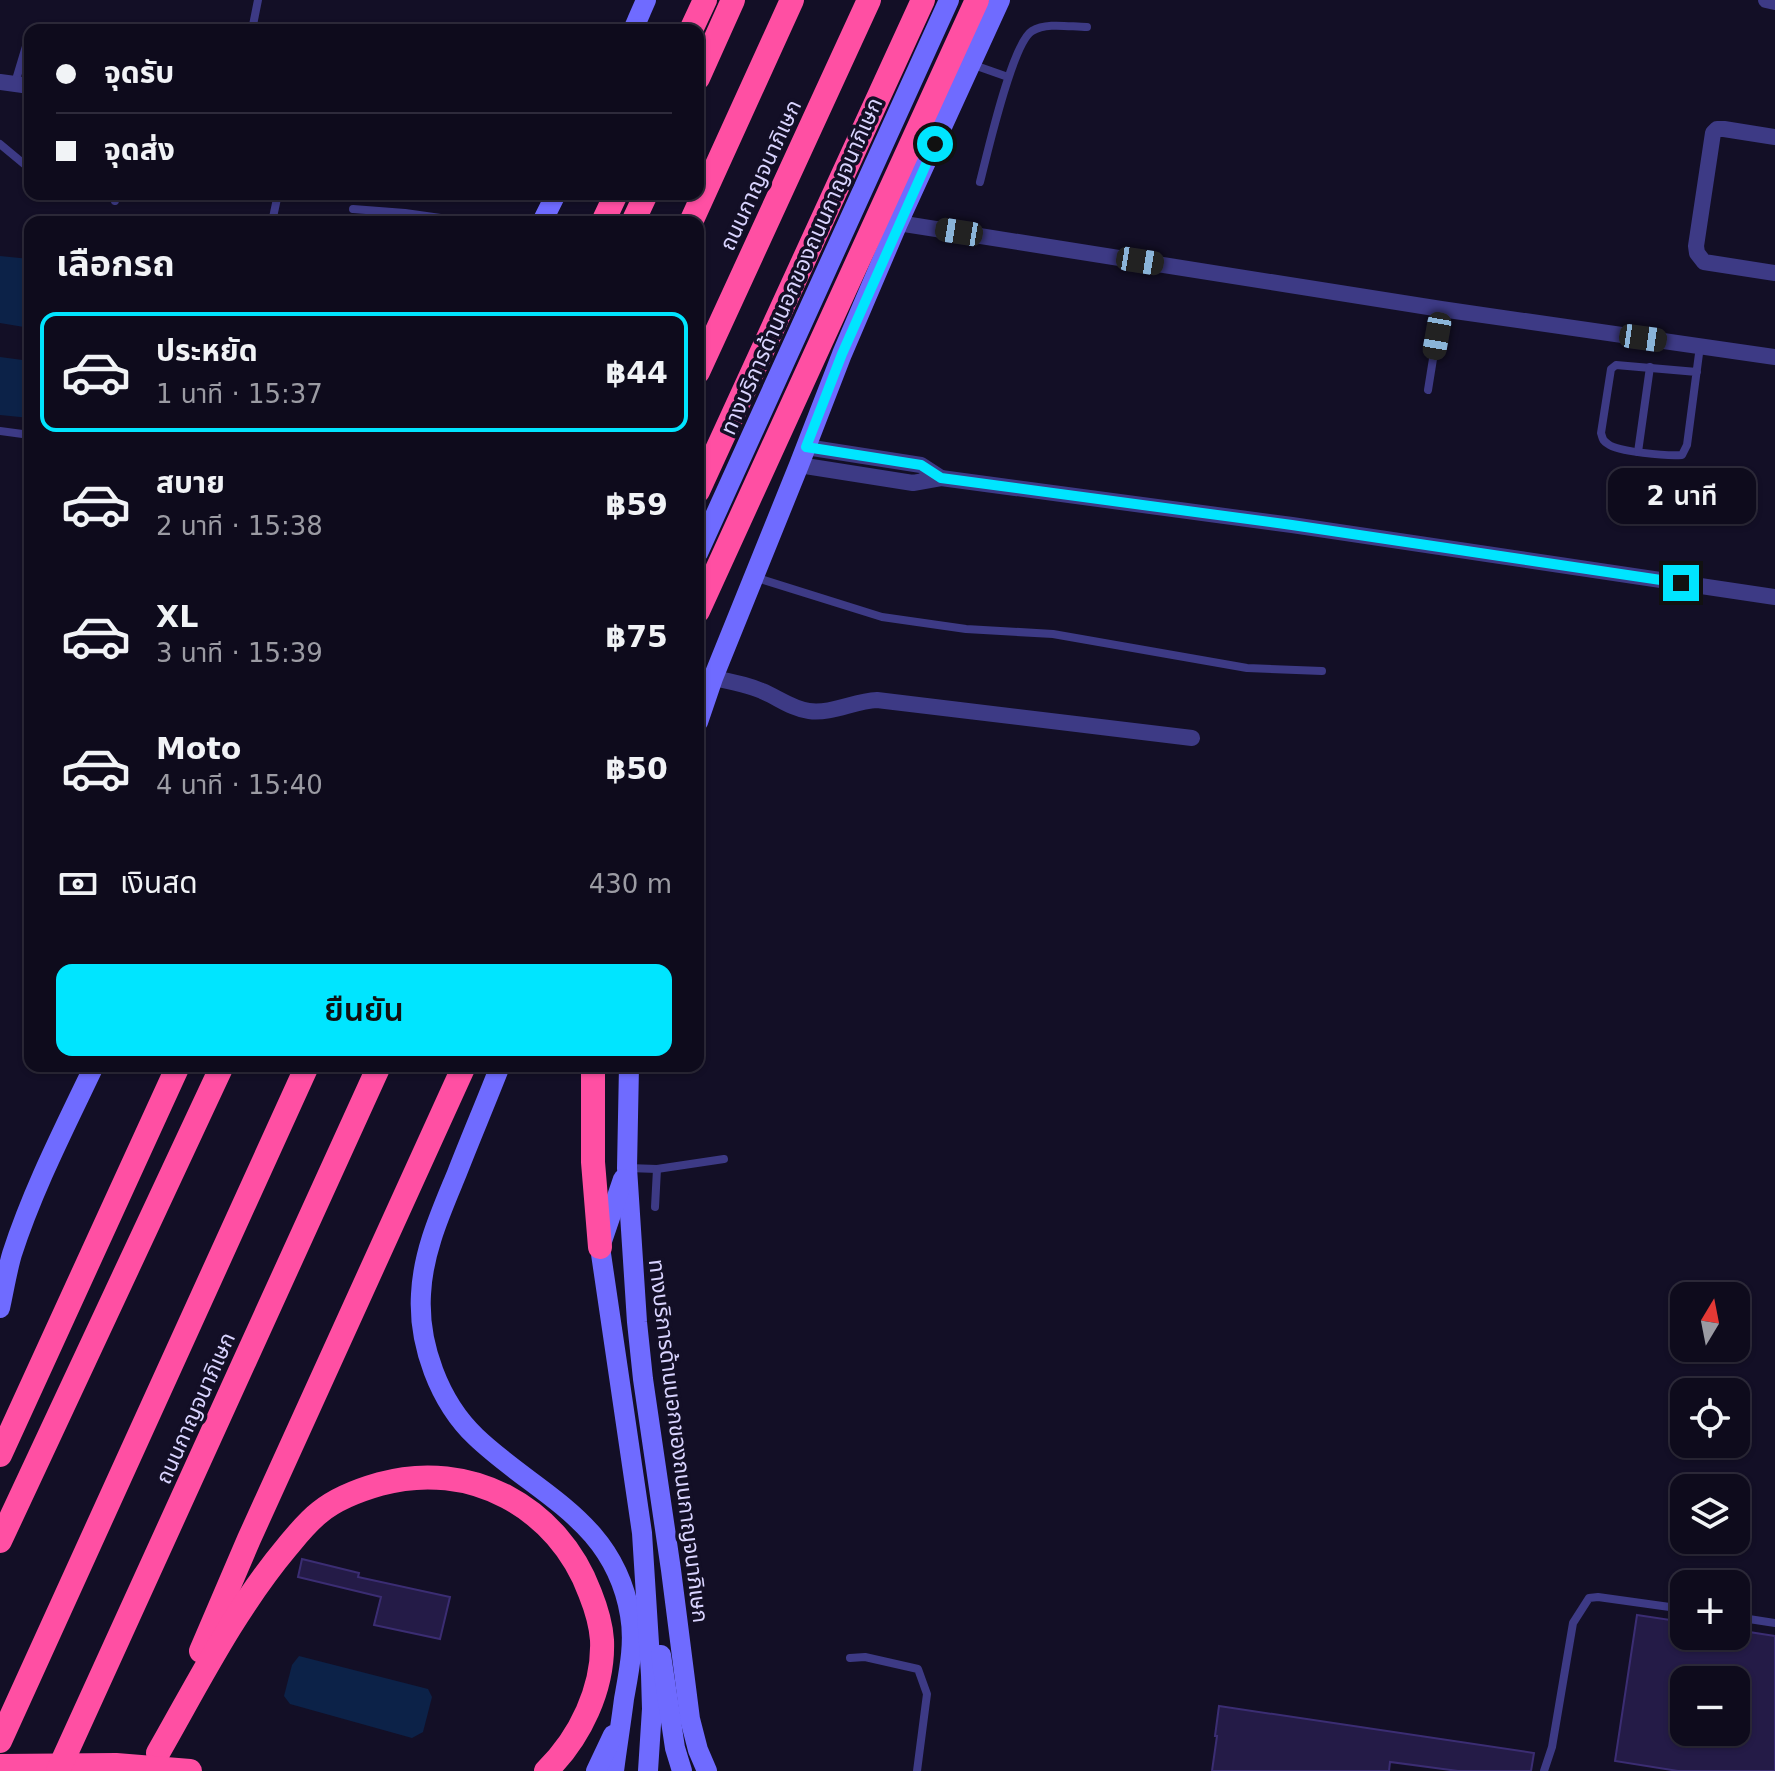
<!DOCTYPE html>
<html lang="th">
<meta charset="utf-8">
<style>
:root{--surface:#0e0b1c;--page:#1c1929;--text:#f1f3f6;--muted:#9b9ba3;--line:#2e2b3b;--accent:#00e5ff}
body{margin:0;font-family:"DejaVu Sans","Noto Sans Thai",sans-serif;background:var(--page);color:var(--text);height:100vh;display:flex;flex-direction:column;font-size:30px;white-space:nowrap}
*{box-sizing:border-box;margin:0}
p{font-size:26px;color:var(--muted)}
.icon{flex:none;width:44px;height:44px;fill:none;stroke:currentColor;stroke-width:2;stroke-linecap:round;stroke-linejoin:round}
.map{position:relative;flex:1;overflow:hidden}
.panel{position:absolute;left:24px;top:216px;width:680px;height:856px;display:flex;flex-direction:column;background:var(--surface);border-radius:16px;box-shadow:0 2px 6px #0004,0 0 0 2px var(--line)}
.panel>*{flex:none}
.guide{position:absolute;left:24px;top:24px;width:680px;height:176px;border-radius:16px;box-shadow:0 2px 6px #0004,0 0 0 2px var(--line);display:grid;align-content:center;height:176px;padding:0 32px;background:var(--surface)}
.needle{width:52px;rotate:10deg}
.fabs{position:absolute;left:1670px;top:1282px;display:grid;gap:16px}
.fabs a{display:grid;place-items:center;width:80px;height:80px;border-radius:16px;background:var(--surface);box-shadow:0 2px 6px #0004,0 0 0 2px var(--line);font-size:40px}
.end{position:absolute;width:36px;height:36px;margin:-18px;border:10px solid #00e5ff;background:#111;box-shadow:0 0 0 4px #111}
.from{border-radius:50%}
.bubble{position:absolute;height:56px;border-radius:16px;background:var(--surface);box-shadow:0 2px 6px #0004,0 0 0 2px var(--line);font-size:26px;font-weight:600;line-height:56px;text-align:center}
.car{position:absolute;width:24px;height:48px;margin:-24px -12px;border-radius:10px;box-shadow:0 0 6px 2px #0007;background:linear-gradient(#222 24%,#8ab4d8 0 40%,#222 0 76%,#8ab4d8 0 86%,#222 0)}
.guide b{display:flex;align-items:center;gap:28px;height:76px;font-size:30px}
.guide b+b{border-top:2px solid var(--line)}
.guide i{width:20px;height:20px;background:var(--text)}
ul{padding:0;list-style:none}
li{display:flex;align-items:center;gap:24px;height:120px;margin:0 16px 12px;padding:0 16px;border:4px solid transparent;border-radius:16px}
li div{flex:1}
li b{display:block;font-size:30px}
li em{font-style:normal;font-weight:600}
li.selected{border-color:var(--accent)}
li>.icon{width:72px;height:72px;stroke-width:1.5}
h2{padding:0 32px;font-size:36px;line-height:96px}
.pay{display:flex;align-items:center;gap:20px;height:88px;padding:0 32px;font-size:30px}
.pay p{margin-inline-start:auto}
.button{display:flex;gap:16px;margin-top:auto;padding:16px 32px}
.button a{flex:1;height:92px;border-radius:16px;background:var(--accent);color:#111;font-size:32px;font-weight:600;line-height:92px;text-align:center}
.map>svg:first-child{display:block}
</style>
<div class="map">
<svg width="1775" height="1771" viewBox="0 0 1775 1771">
<rect width="100%" height="100%" fill="#130f26"/>
<g fill="#0c2248">
<path d="M0 256 30 259V328L0 323Z"/>
<path d="M0 357 30 361V418L0 415Z"/>
<path d="M299 1656 428 1689 432 1697 423 1732 412 1738 290 1704 284 1696 292 1665Z"/>
</g>
<g fill="#241b47" stroke="#3b2d73" stroke-width="2" fill-rule="evenodd">
<path d="M302 1559 359 1573 358 1577 450 1597 440 1639 374 1625 381 1597 298 1577Z"/>
<path d="M1637 1615 1684 1622V1636H1736V1630L1775 1636V1771H1678L1615 1761ZM1684 1680H1736V1732H1684Z"/>
<path d="M1219 1706 1534 1753 1531 1771H1458L1390 1762 1389 1771H1212L1217 1736H1215Z"/>
</g>
<g fill="none" stroke-linecap="round" stroke-linejoin="round">
<g stroke="#3d3a85" stroke-width="8">
<path d="M252 30 258 0"/>
<path d="M971 64 1008 77"/>
<path d="M15 83 30 33"/>
<path d="M0 144 30 169"/>
<path d="M980 182C987 155 1012 43 1032 31 1047 22 1070 27 1087 27"/>
<path d="M115 201 116 194"/>
<path d="M353 209 405 213 469 222"/>
<path d="M272 222 278 194"/>
<path d="M1697 372 1616 365 1611 369 1601 433C1603 439 1602 440 1608 444 1618 452 1667 456 1682 455L1687 445 1700 346"/>
<path d="M1428 390 1441 309"/>
<path d="M0 431 30 435"/>
<path d="M1638 452 1650 367"/>
<path d="M754 577 882 617 966 629 1053 634 1247 668 1322 671"/>
<path d="M628 1168 657 1169 724 1159"/>
<path d="M655 1207 657 1169"/>
<path d="M1736 1617 1775 1623"/>
<path d="M850 1658 865 1657 918 1669 927 1694 917 1771"/>
<path d="M1544 1771 1552 1747 1573 1623 1589 1598 1598 1597 1684 1609"/>
</g>
<g stroke="#3d3a85" stroke-width="16">
<path d="M1766 0 1775 2"/>
<path d="M0 82 30 86"/>
<path d="M1775 137 1724 129H1717L1713 133 1696 246 1697 253 1704 262 1775 273"/>
<path d="M898 223 1441 309 1775 357"/>
<path d="M806 447 921 465 941 478"/>
<path d="M799 465 913 483 941 478 1292 525 1775 597"/>
<path d="M713 678C729 681 746 684 762 691 777 697 792 709 809 711 832 714 854 701 877 700L1192 738"/>
</g>
<g stroke="#6f6bff" stroke-width="20">
<path d="M633 30 646 0"/>
<path d="M542 222 556 194"/>
<path d="M698 553 949 0"/>
<path d="M698 722 713 678 799 465 842 354 898 223 1000 0"/>
<path d="M500 1066C486 1102 471 1137 457 1173 441 1212 423 1251 421 1294 418 1344 439 1402 476 1437 537 1495 614 1520 630 1615 635 1643 629 1671 624 1699 621 1723 617 1747 614 1771"/>
<path d="M629 1066 627 1168 637 1322 643 1379 671 1570 690 1719 698 1750 707 1771"/>
<path d="M623 1179 600 1247 642 1533 651 1675 652 1709 648 1771"/>
<path d="M0 1308C4 1290 7 1271 12 1254 33 1189 65 1127 94 1066"/>
<path d="M661 1655 675 1748 682 1771"/>
<path d="M596 1771 613 1735"/>
</g>
<g stroke="#ff4fa3" stroke-width="24">
<path d="M691 30 705 0"/>
<path d="M698 78 733 0"/>
<path d="M603 222 616 194"/>
<path d="M633 222 646 194"/>
<path d="M691 222 792 0"/>
<path d="M698 372 869 0"/>
<path d="M698 491 923 0"/>
<path d="M698 611 977 0"/>
<path d="M593 1066V1162L600 1247"/>
<path d="M0 1455 178 1066"/>
<path d="M0 1541 222 1066"/>
<path d="M201 1651 249 1539 464 1066"/>
<path d="M0 1741 307 1066"/>
<path d="M158 1753C198 1683 235 1609 287 1547 297 1535 307 1522 320 1512 337 1498 359 1490 380 1484 470 1459 558 1507 590 1593 596 1608 601 1625 602 1640 604 1688 580 1738 546 1771"/>
<path d="M0 1766 116 1765 190 1771"/>
<path d="M58 1771 379 1066"/>
</g>
</g>
<g fill="none" stroke-linecap="round" stroke-linejoin="round">
<path stroke="#00e5ff" stroke-width="10" d="M935 144 842 354 806 447 921 465 941 478 1292 525 1681 583"/>
</g>
<g text-anchor="middle" stroke-width="7" stroke-linejoin="round" paint-order="stroke">
<g font-size="22" fill="#d9d4ff" stroke="#130f26">
<text transform="translate(760 175) rotate(-65)" y="8">ถนนกาญจนาภิเษก</text>
<text transform="translate(801 266) rotate(-66)" y="8">ทางบริการด้านนอกของถนนกาญจนาภิเษก</text>
<text transform="translate(195 1408) rotate(-66)" y="8">ถนนกาญจนาภิเษก</text>
<text transform="translate(679 1441) rotate(83)" y="8">ทางบริการด้านนอกของถนนกาญจนาภิเษก</text>
</g>
</g>
</svg>
<div class="fabs">
<a><svg class="needle" viewBox="-14 -14 28 28"><path d="M0-13l5 13h-10z" fill="#e53935"/><path d="M0 13l5-13h-10z" fill="#9b9ba3"/></svg></a>
<a><svg class="icon" aria-label="locate" viewBox="0 0 24 24"><circle cx="12" cy="12" r="6"/><path d="M12 2v4M12 18v4M2 12h4M18 12h4"/></svg></a>
<a><svg class="icon" aria-label="layers" viewBox="0 0 24 24"><path d="M12 4l9 5-9 5-9-5zM3 14l9 5 9-5"/></svg></a>
<a>+</a>
<a>−</a>
</div>
<i class="end from" style="left:935px;top:144px"></i>
<i class="end" style="left:1681px;top:583px"></i>
<div class="bubble" style="left:1608px;top:468px;width:148px">2 นาที</div>
<i class="car" style="left:959px;top:232px;rotate:279deg"></i>
<i class="car" style="left:1140px;top:261px;rotate:99deg"></i>
<i class="car" style="left:1437px;top:336px;rotate:190deg"></i>
<i class="car" style="left:1643px;top:338px;rotate:98deg"></i>
<div class="guide">
<b><i class="from"></i>จุดรับ</b>
<b><i></i>จุดส่ง</b>
</div>
<section class="panel">
<h2>เลือกรถ</h2>
<ul>
<li class="selected"><svg class="icon" aria-label="car" viewBox="0 0 24 24"><path d="M5 17H2v-5l4-1 3-4h7l3 4 3 1v5h-3M9 17h6M6 11h13"/><circle cx="7" cy="17" r="2"/><circle cx="17" cy="17" r="2"/></svg><div><b>ประหยัด</b><p>1 นาที · 15:37</p></div><em>฿44</em></li>
<li><svg class="icon" aria-label="car" viewBox="0 0 24 24"><path d="M5 17H2v-5l4-1 3-4h7l3 4 3 1v5h-3M9 17h6M6 11h13"/><circle cx="7" cy="17" r="2"/><circle cx="17" cy="17" r="2"/></svg><div><b>สบาย</b><p>2 นาที · 15:38</p></div><em>฿59</em></li>
<li><svg class="icon" aria-label="car" viewBox="0 0 24 24"><path d="M5 17H2v-5l4-1 3-4h7l3 4 3 1v5h-3M9 17h6M6 11h13"/><circle cx="7" cy="17" r="2"/><circle cx="17" cy="17" r="2"/></svg><div><b>XL</b><p>3 นาที · 15:39</p></div><em>฿75</em></li>
<li><svg class="icon" aria-label="car" viewBox="0 0 24 24"><path d="M5 17H2v-5l4-1 3-4h7l3 4 3 1v5h-3M9 17h6M6 11h13"/><circle cx="7" cy="17" r="2"/><circle cx="17" cy="17" r="2"/></svg><div><b>Moto</b><p>4 นาที · 15:40</p></div><em>฿50</em></li>
</ul>
<div class="pay"><svg class="icon" aria-label="cash" viewBox="0 0 24 24"><path d="M3 7h18v10H3z"/><circle cx="12" cy="12" r="2"/></svg>เงินสด<p>430 m</p></div>
<div class="button"><a>ยืนยัน</a></div>
</section>
</div>
